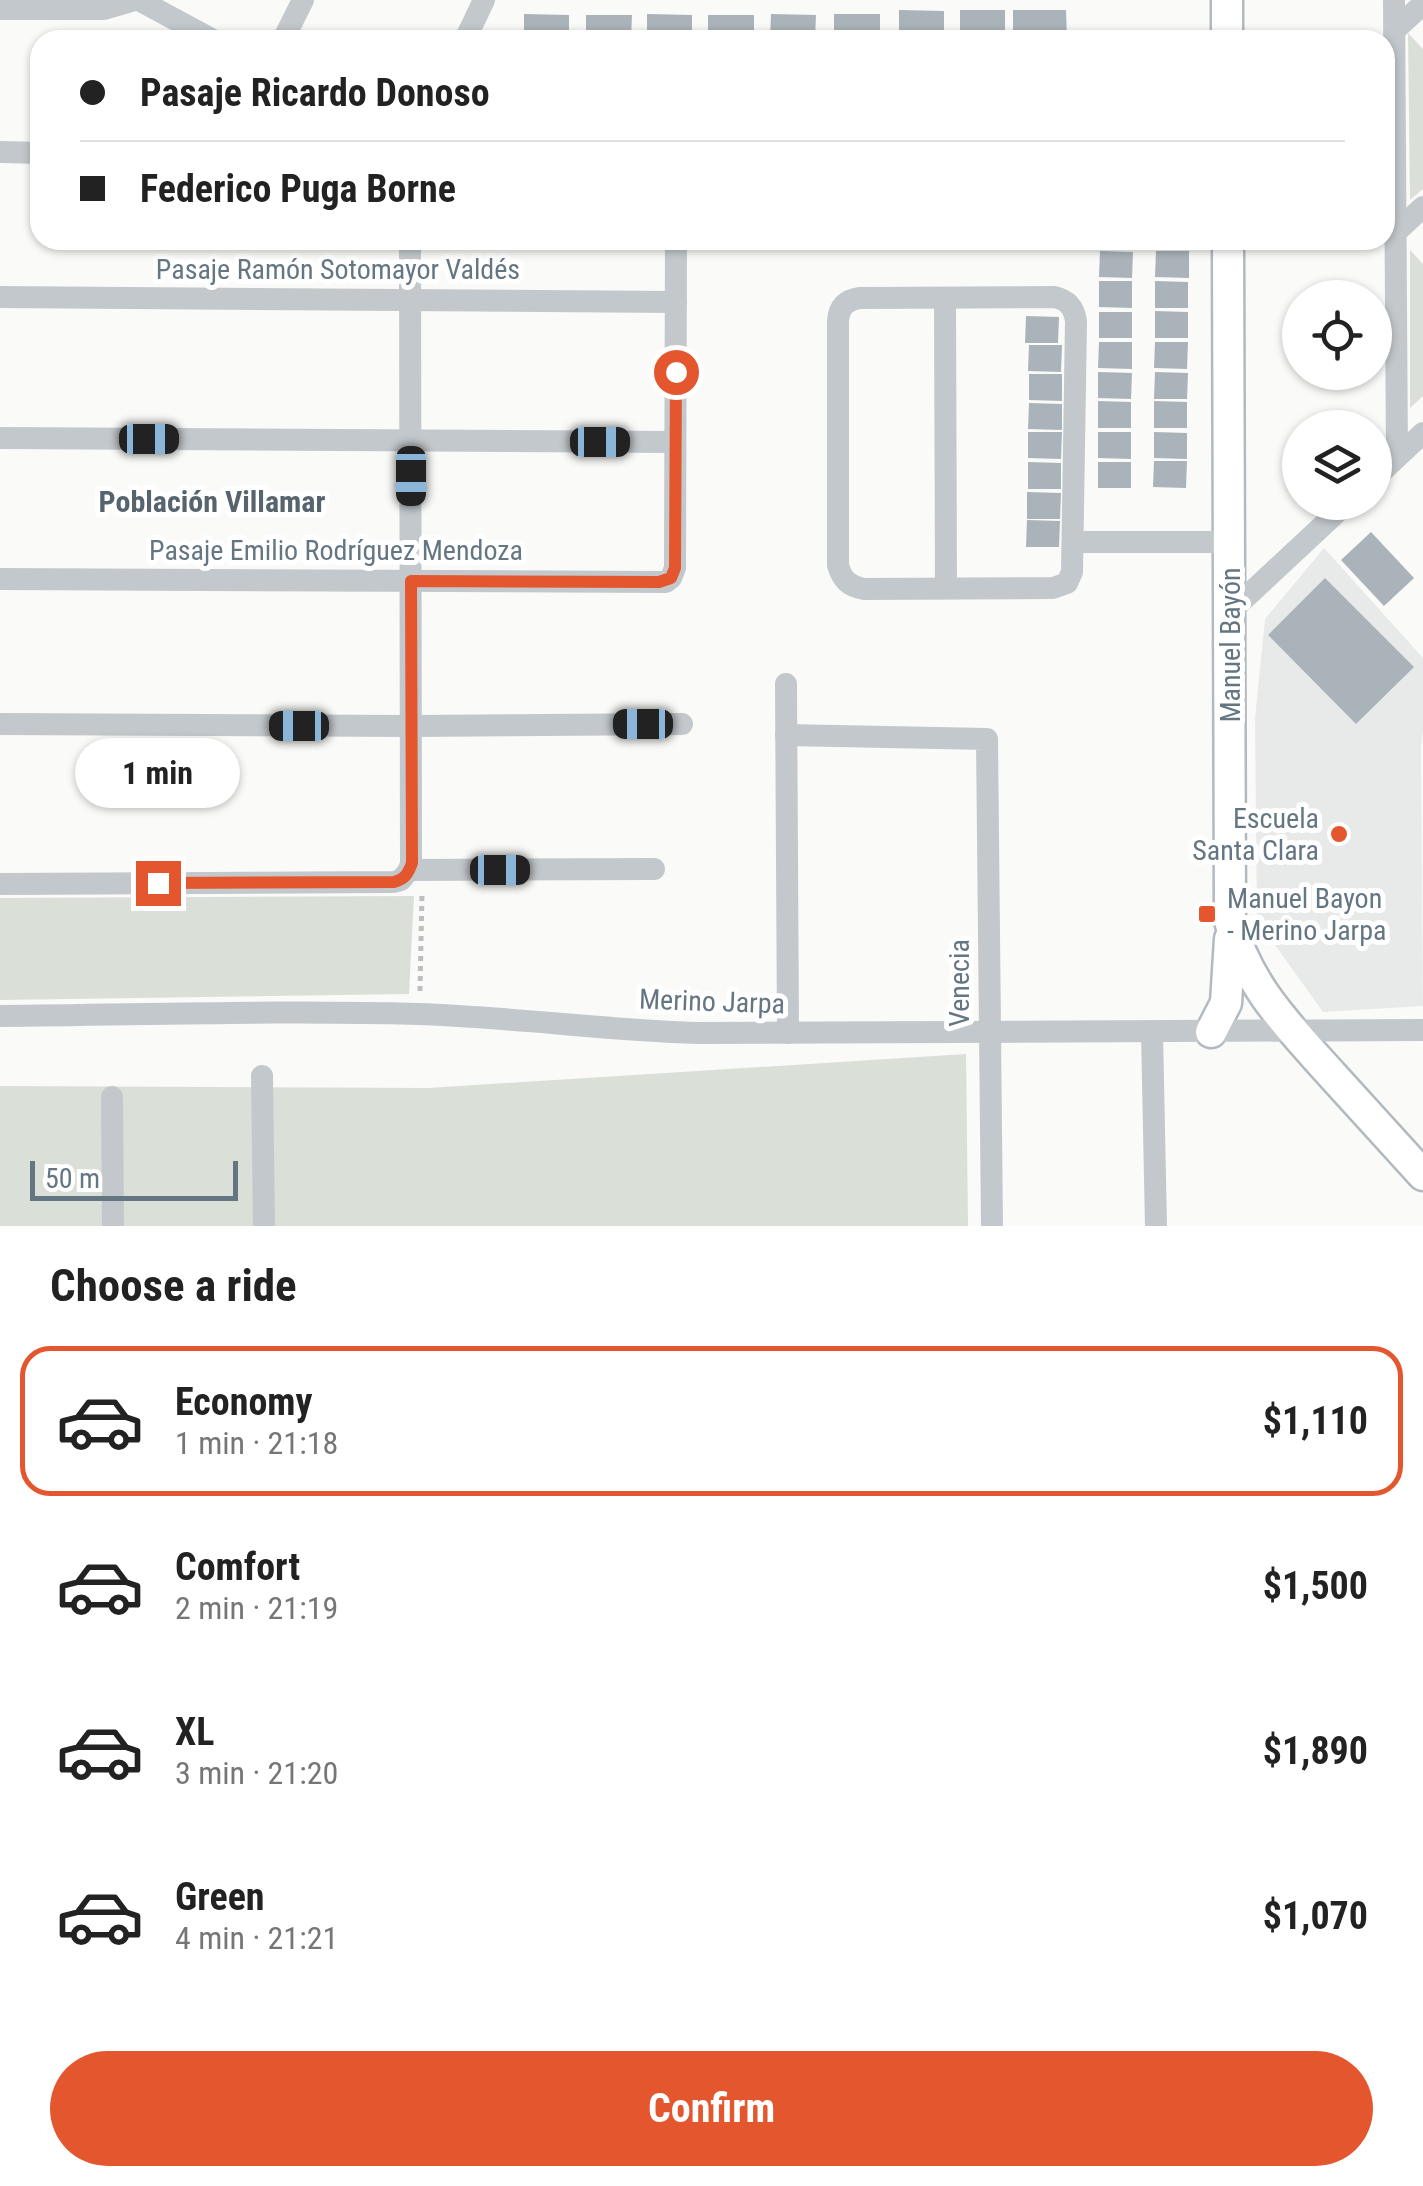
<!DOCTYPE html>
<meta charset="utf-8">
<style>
:root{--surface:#fff;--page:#f6f6f6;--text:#222;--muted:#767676;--line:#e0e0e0;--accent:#e4572e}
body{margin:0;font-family:"Roboto Condensed",sans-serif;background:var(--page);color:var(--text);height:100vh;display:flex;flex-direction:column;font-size:38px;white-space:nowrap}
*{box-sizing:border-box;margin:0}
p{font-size:32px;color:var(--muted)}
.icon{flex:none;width:55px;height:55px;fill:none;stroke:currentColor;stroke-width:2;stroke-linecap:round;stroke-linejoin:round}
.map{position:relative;height:1226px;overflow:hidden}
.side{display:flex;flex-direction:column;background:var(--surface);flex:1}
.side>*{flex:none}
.hud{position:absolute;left:30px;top:30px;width:1365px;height:220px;border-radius:30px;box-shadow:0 2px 8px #0004;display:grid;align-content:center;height:220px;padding:0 50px;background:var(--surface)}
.controls{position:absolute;left:1282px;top:280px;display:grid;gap:20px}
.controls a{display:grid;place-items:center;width:110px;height:110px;border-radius:50%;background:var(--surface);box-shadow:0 2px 8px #0004;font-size:50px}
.scale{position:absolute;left:30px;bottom:25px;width:208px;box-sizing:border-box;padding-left:10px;border:5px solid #657683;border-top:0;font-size:28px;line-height:35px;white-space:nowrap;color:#657683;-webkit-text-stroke:8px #fff;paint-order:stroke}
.end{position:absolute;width:45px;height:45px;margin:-22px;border:12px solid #e4572e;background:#fff;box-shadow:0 0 0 5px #fff}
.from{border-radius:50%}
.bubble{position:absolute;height:70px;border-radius:35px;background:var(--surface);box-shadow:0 2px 8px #0004;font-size:32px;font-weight:700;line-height:70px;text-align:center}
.car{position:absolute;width:30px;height:60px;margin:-30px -15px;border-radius:12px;box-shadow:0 0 8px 2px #0007;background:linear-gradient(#222 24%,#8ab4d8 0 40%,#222 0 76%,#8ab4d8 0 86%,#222 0)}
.hud b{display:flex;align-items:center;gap:35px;height:95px;font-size:38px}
.hud b+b{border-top:2px solid var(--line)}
.hud i{width:25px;height:25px;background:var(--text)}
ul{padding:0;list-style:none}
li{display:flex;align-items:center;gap:30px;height:150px;margin:0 20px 15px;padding:0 30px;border:5px solid transparent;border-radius:30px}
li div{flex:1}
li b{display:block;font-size:38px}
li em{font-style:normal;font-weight:700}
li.active{border-color:var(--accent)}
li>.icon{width:90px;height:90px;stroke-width:1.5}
h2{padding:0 50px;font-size:45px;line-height:120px}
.button{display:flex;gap:20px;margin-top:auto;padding:20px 50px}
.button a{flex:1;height:115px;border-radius:60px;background:var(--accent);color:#fff;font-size:40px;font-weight:700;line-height:115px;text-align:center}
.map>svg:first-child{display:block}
</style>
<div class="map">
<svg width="1423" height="1226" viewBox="0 0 1423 1226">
<rect width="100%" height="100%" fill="#fafaf8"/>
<path fill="#e8e9e9" d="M1324 548 1423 658V729L1421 749 1423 1006 1323 1012 1257 920 1255 718 1265 619Z"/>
<g fill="#dadfd7">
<path d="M1408 33 1423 49V189L1410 200Z"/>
<path d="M1410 250 1423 264V396L1410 408Z"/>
<path d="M414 896 409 994 0 1000V898Z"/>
<path d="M966 1054 968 1226H0V1086L429 1088Z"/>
</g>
<g fill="#aab3b9">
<path d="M899 10 944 11V39L899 38Z"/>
<path d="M960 10H1005V38L960 39Z"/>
<path d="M1013 10H1066L1067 39H1013Z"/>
<path d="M524 14 569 15V40H524Z"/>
<path d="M647 14 692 15V40H647Z"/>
<path d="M771 14 816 15 815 40H770Z"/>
<rect x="834" y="14" width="46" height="26"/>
<path d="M586 15H632L631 40H586Z"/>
<rect x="708" y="15" width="46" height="25"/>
<path d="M1100 251 1133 252 1132 278 1099 277Z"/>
<path d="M1156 251H1189V278L1155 277Z"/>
<path d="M1099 281H1132V308L1099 307Z"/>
<path d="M1155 281 1188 282V308H1155Z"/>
<path d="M1155 311 1188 312V338H1155Z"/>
<rect x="1099" y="312" width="33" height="26"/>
<path d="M1026 316 1059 317 1058 343H1025Z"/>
<path d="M1099 342H1132V369L1098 368Z"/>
<path d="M1155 342H1188L1187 369 1154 368Z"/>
<path d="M1029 345H1062L1061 372 1028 371Z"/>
<path d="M1098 372 1132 373 1131 399 1098 398Z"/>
<path d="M1155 372 1188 373 1187 399H1154Z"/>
<path d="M1029 374H1062V401L1029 400Z"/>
<path d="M1098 401 1131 402V428H1098Z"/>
<path d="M1154 401 1187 402V428H1154Z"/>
<path d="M1029 403 1062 404V430L1028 429Z"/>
<path d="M1028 432H1062L1061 459 1028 458Z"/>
<path d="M1098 432H1131V459L1098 458Z"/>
<path d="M1154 432 1187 433V459L1154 458Z"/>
<path d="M1154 461H1187L1186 488 1153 487Z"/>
<path d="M1028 462 1061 463V489H1028Z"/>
<rect x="1098" y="462" width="33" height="26"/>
<path d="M1027 492 1061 493 1060 519H1027Z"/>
<path d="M1027 520 1060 521 1059 547H1026Z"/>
<path d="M1371 532 1414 578 1384 606 1341 560Z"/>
<path d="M1325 578 1414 667 1356 724 1268 635Z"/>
</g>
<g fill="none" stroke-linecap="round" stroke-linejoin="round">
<g stroke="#b3babf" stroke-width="35">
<g id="secondary">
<path d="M1227 0V40"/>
<path d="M1228 240 1230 921C1247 986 1290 1028 1333 1076 1363 1109 1393 1142 1423 1175"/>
<path d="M1211 1032 1226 1003 1230 939"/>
</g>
</g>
<path stroke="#bbbfc2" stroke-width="5" stroke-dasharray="5 5" stroke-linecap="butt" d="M420 991 422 892"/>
<g stroke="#c3c8cc" stroke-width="22">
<path d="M139 0 213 40"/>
<path d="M1394 0 1397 457"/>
<path d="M0 9H104L135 0"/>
<path d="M1395 30 1423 4"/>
<path d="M283 40 303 0"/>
<path d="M465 40 484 0"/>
<path d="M0 152 40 153"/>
<path d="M1395 233 1423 207"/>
<path d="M0 297 676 302"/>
<path d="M1054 297C1068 300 1074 307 1076 321L1072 572 1067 583 1053 588 864 589C849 586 842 580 838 565V321C839 307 846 300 860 298Z"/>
<path d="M945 298 946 588"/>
<path d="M0 438 675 442"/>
<path d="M1375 478 1423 433"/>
<path d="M1073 542H1230"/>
<path d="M0 579 666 582 671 578 675 568 676 240"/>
<path d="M1230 612 1348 502"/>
<path d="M786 684 788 1033"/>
<path d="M0 724 411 726 682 724"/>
<path d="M786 735 987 739 992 1226"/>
<path d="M409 870 411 863 410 240"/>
<path d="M409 870 654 869"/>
<path d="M0 884 394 882 401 880 409 870"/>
<path d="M0 1016C139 1015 279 1010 418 1014 511 1017 604 1030 698 1033L1423 1030"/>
<path d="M1152 1032 1156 1226"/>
<path d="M262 1076 264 1226"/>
<path d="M112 1097 113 1226"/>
</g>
<use href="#secondary" stroke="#fff" stroke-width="30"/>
</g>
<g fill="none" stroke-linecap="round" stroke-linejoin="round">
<path stroke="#e4572e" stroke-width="12" d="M158 883 394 882C405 879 408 874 412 863L411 581 659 582 671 578 675 568 676 372"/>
</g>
<g fill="#e4572e" stroke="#fff" stroke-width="4">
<circle cx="1339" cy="834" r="10"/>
<rect x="1197" y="904" width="20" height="20" rx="5"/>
</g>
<g text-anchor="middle" stroke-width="10" stroke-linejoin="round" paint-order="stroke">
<g font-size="28" fill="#657683" stroke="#fff">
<text x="338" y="279">Pasaje Ramón Sotomayor Valdés</text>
<text x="336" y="560">Pasaje Emilio Rodríguez Mendoza</text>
<text transform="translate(1230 645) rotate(-90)" y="10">Manuel Bayón</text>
<text transform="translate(959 983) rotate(-90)" y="10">Venecia</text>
<text transform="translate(712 1001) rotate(2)" y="10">Merino Jarpa</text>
</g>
<g font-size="28" fill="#657683" stroke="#fff" text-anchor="end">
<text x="1319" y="828">Escuela<tspan x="1319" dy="32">Santa Clara</tspan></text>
<text x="1227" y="908" text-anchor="start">Manuel Bayon<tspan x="1227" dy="32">- Merino Jarpa</tspan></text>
</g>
<g font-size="30" font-weight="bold" fill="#57646e" stroke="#fff">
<text x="212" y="512">Población Villamar</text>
</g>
</g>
</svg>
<div class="controls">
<a><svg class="icon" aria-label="locate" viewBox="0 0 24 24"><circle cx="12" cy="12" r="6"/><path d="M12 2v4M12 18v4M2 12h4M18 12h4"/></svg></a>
<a><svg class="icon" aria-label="layers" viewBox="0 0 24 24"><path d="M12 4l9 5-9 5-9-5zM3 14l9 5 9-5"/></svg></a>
</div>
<div class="scale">50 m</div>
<i class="end from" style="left:676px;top:372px"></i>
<i class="end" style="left:158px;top:883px"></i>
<div class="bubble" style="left:75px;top:738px;width:165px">1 min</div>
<i class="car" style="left:149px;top:439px;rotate:90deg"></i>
<i class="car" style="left:600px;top:442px;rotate:90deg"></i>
<i class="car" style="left:411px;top:476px;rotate:180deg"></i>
<i class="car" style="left:643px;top:724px;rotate:270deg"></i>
<i class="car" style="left:299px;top:726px;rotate:270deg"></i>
<i class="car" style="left:500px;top:870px;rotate:90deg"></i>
<div class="hud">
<b><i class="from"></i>Pasaje Ricardo Donoso</b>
<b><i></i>Federico Puga Borne</b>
</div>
</div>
<section class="side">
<h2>Choose a ride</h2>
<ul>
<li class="active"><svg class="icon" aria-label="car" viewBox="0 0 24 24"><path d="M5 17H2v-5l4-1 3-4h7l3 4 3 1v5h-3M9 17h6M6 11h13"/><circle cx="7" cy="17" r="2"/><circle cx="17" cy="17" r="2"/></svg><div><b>Economy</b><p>1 min · 21:18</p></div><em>$1,110</em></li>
<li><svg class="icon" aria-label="car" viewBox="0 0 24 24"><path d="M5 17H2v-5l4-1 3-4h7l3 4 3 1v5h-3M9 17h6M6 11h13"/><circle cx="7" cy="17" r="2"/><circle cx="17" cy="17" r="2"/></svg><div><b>Comfort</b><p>2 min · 21:19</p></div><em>$1,500</em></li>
<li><svg class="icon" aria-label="car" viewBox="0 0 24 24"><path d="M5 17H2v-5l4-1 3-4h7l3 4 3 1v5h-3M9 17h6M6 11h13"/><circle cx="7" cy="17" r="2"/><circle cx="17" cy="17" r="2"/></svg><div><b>XL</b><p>3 min · 21:20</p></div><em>$1,890</em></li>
<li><svg class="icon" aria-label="car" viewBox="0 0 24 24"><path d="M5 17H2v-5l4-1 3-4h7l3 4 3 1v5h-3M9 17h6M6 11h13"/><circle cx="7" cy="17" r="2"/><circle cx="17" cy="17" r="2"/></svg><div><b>Green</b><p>4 min · 21:21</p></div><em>$1,070</em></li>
</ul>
<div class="button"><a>Confirm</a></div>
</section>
